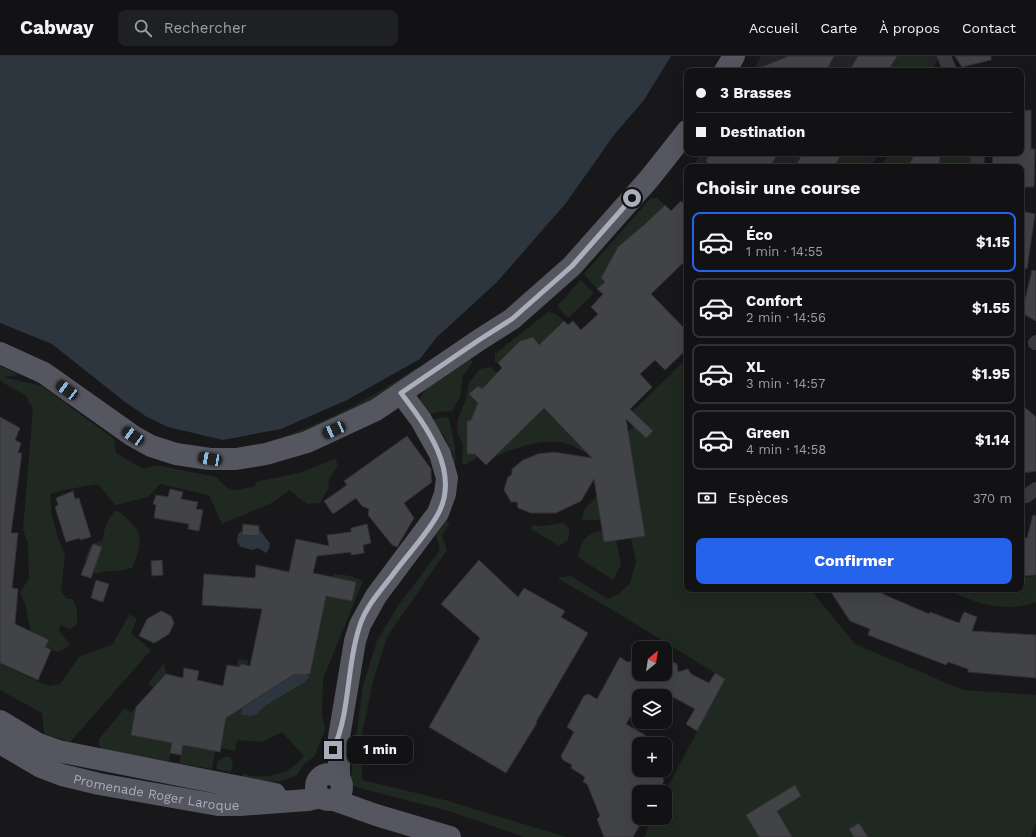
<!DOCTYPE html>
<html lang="fr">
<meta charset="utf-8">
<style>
:root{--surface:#121214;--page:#1f2022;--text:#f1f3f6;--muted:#9c9ea0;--line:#313234;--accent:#2563eb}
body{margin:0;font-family:"Work Sans",sans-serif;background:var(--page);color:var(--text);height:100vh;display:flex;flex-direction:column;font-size:15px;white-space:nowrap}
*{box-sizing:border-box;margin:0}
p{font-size:13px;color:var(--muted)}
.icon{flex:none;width:22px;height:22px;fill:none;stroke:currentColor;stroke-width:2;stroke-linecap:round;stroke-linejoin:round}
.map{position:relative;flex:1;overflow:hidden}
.panel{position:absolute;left:684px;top:108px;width:340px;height:428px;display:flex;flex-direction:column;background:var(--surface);border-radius:8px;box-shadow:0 4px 16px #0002,0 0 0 1px var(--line)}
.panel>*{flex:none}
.guide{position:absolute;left:684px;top:12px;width:340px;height:88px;border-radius:8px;box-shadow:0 4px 16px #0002,0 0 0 1px var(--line);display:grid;align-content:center;height:88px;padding:0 12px;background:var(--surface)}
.needle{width:26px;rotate:30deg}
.controls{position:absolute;left:632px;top:585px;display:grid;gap:8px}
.controls a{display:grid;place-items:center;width:40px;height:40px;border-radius:8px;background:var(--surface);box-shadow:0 4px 16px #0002,0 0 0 1px var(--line);font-size:20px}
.end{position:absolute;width:18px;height:18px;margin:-9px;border:5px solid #aaaeba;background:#111;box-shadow:0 0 0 2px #111}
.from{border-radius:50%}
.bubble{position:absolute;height:28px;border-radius:8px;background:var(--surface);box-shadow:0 4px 16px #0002,0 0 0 1px var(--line);font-size:13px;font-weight:700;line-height:28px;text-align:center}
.car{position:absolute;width:12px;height:24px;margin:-12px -6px;border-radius:5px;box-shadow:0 0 3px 1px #0007;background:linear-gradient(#222 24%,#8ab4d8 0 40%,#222 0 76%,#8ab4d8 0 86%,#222 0)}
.guide b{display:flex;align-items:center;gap:14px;height:38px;font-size:15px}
.guide b+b{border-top:1px solid var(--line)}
.guide i{width:10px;height:10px;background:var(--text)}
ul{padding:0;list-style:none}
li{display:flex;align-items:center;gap:12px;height:60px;margin:0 8px 6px;padding:0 4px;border:2px solid var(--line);border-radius:8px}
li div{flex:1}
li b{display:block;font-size:15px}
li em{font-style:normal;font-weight:700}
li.on{border-color:var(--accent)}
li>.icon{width:36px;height:36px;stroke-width:1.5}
h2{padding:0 12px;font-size:18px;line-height:48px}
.pay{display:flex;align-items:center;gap:10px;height:44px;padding:0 12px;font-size:15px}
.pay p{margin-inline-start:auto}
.cta{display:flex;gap:8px;margin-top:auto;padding:8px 12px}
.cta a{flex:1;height:46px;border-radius:8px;background:var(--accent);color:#fff;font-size:16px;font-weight:700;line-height:46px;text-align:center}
header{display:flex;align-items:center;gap:24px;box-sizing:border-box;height:56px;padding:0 20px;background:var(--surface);border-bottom:1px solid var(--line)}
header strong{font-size:19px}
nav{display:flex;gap:22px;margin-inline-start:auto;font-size:14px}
.search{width:280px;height:36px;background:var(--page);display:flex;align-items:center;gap:10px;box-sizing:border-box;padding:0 14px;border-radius:8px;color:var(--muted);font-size:15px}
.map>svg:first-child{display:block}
</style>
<header>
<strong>Cabway</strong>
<div class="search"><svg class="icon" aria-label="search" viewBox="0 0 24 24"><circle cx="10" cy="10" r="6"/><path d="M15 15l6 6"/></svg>Rechercher</div>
<nav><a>Accueil</a><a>Carte</a><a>À propos</a><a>Contact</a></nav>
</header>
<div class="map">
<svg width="1036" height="781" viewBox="0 0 1036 781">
<rect width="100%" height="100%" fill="#18181a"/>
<g fill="#242427">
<path d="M761 0H940L931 15H753Z"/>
<path d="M702 97H880L871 111H692Z"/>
</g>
<g fill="#202921">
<path d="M897 0H929L937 15H888Z"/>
<path d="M842 97H868L859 111H834Z"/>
<path d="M889 97H915L908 111H881Z"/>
<path d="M939 97H972V111H938Z"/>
<path d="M651 142H657L665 149 645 168 618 191 601 222 605 226 597 233 584 218Z"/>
<path d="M581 224 594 237 568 262 557 250Z"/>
<path d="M548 256 554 257 564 265 539 289 533 281 520 285 498 307 495 306V298Z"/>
<path d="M687 302V533H810L855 588 963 634 1036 639V767L1031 781H644L653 762H665V736L725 623 611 553 557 522 571 520 608 543 619 538 630 527 636 505 631 482 645 480 628 376 641 364 633 355Z"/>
<path d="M470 303 473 306 463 320 460 341 452 355 438 356 423 360 418 349C424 325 450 315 470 303Z"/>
<path d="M0 310 19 319 3 321 42 330 114 383 116 397 143 413 156 409 216 421 227 432 236 434 256 430 255 426 299 417 335 403 338 409 329 424 328 433 320 447 307 448 289 434 274 446 222 468 209 439 160 428 148 441 115 449 98 428 64 434 50 438 52 460 58 482 65 498 61 535 67 543H73L77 555V568L70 573 60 569 59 575 70 589 58 596 45 591 49 584 31 576 25 548 20 537 29 522 28 487 23 474 33 352 25 339 0 325Z"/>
<path d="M491 311 504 324 499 328 492 322 482 333 478 330 470 338 478 347 475 364 467 365V398H478V401L464 409 462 405 463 390 457 375 458 363 466 343 469 326 480 313Z"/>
<path d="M416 312H431L315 377 250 391C310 375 365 347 416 312Z"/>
<path d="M547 349 549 357 591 400C585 397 580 393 574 390 549 379 518 391 494 401Z"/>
<path d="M445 361 449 362 455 390V416L449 405 454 401 443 378 437 381 428 364Z"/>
<path d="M597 440 601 464H582L584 454Z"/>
<path d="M117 454C143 476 144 479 133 511 121 518 108 512 96 518L89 513 85 504C88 494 90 486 102 485 105 472 106 462 117 454Z"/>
<path d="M446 465 450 466 442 480 447 494 387 581 373 625 362 678V724L445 744 566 781H524L449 755 359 732 350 728 363 629 377 585 398 550 440 494 436 479Z"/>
<path d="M563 467C570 471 570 476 568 484L559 490 531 473 532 469 543 470Z"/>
<path d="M602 475 604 486 616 484 621 509 613 524 578 501C582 484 586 477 602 475Z"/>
<path d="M335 518 351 520 363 525 323 623 322 658 325 673 315 700 303 709 297 719 283 725 276 726 242 721 243 718C266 724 289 719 304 700L282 676 262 686 237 684 235 695 221 692 238 603 248 605 247 610 241 609 238 620 245 640 241 658H257L265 650 305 626 310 620 329 524Z"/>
<path d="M1036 520V546C1005 558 974 547 946 533H1021V521Z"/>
<path d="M130 558 137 563 131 577 151 594 70 686 44 678 42 657 0 634V608L49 630 60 628 80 600 112 589Z"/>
<path d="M164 607 166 618 154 632 148 627Z"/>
<path d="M136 651 172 687 169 705 103 694 99 690V683L125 652 131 657Z"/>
<path d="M183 689 215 695 212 713 179 707Z"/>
<path d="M225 701H230L233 706 231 716 216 713 218 705Z"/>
</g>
<g fill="#2d363f">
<path d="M0 0H671L644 44 614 79 566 147 497 226 436 282 420 303 347 344 281 373 223 384 168 371 147 361 125 346 52 288 0 267Z"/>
<path d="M259 474C264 478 265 483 270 487L269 493 266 497 258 492 253 494 241 491 237 486 238 478 242 475V479L258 480Z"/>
<path d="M306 618 310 620 305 626 265 650 257 658 251 660 241 658 242 652 293 619Z"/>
</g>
<g fill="#424347" stroke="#323236">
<path d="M789 0H834L826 15H752Z"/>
<path d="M858 0H897L888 15H849Z"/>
<path d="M955 0H991V4L962 11Z"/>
<path d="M1031 54V93H1035L1034 131H1021V111H992L993 97H1021V55Z"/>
<path d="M710 97H778L770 111H711L706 105Z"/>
<path d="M803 97H842L834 111H795Z"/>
<path d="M915 97H941L938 111H908Z"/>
<path d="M681 145 687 151V203L651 238 687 275V293L665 314 655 304 640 318 652 331 630 353 653 375 646 382 626 363 645 480 604 486 594 423 581 445 556 457H531L518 452 517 446H511L504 434 508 421 512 418V413L523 404 538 398 553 396 592 402 544 352 486 409 475 398H467V365L471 364 478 347 469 338 478 330 482 333 502 312 498 307 520 285 533 281 539 289 564 265 568 269 573 265 581 274 598 258 591 251 603 238 597 233 605 226 601 222 618 191 645 168 665 149 671 155Z"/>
<path d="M1021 155 1035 158 1027 213 1021 212Z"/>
<path d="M1032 214 1036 215V265L1025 259 1023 252Z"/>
<path d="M1021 348 1036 361V415L1023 417 1021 400Z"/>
<path d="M0 361 20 372 15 384 21 387 18 397H22L11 477H18L12 532 18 533 15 568 49 584 45 591 51 594 38 624 0 607Z"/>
<path d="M407 380 431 413V422L432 426 404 447 414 462 397 491 392 489 368 459 369 453 362 450 356 442 333 458 324 445 347 429 344 425Z"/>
<path d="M170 433 183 436 181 443 198 446 196 453 203 454 199 475 188 473 189 468 154 462 156 449 153 448 156 439 168 441Z"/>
<path d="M73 435 75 443 79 442 91 481 80 484V482L66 486 55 451 58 449 56 442Z"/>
<path d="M1033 459 1036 460V519L1021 520V482H1027Z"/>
<path d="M243 468 259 470V480L242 479Z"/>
<path d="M367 468 371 487 363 489 364 497 351 499V496L317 500 313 517 356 526 352 545 326 540 310 618 293 619 226 662 220 696 183 689 181 699 170 697 172 687 131 679 136 651 166 618 183 622 184 612 199 615 197 624 223 630 227 609 240 611 241 608 250 610 262 553 202 549 204 518 255 522 256 509 289 516 296 483 329 490 327 479 351 476V472Z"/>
<path d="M93 488 102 491 91 522 81 519Z"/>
<path d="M162 504 163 519 152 520 151 505Z"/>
<path d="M479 504 518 541 524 532 565 555 561 561 588 577 536 666 537 667 506 717 429 671 480 582 441 548Z"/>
<path d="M96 524 109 528 103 546 91 542Z"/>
<path d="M829 533H879L883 538 929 558 930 556 959 567 964 556 977 561 972 575 1036 579V622L968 616V613L948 606 946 609 868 579 870 573 850 565Z"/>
<path d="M161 555 171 560 174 567 169 578 154 587 139 580 147 563Z"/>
<path d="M620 601 627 606 639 603V618H665V602L677 608 678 616 688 613 691 618 709 627 715 617 725 623 697 675 686 668 695 653 673 641 665 656V640H639V647L626 668 645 679 649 688H639V714H659L664 725 658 736H639V762H644L633 781H604L597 763 600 760 587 728 583 726 585 721 571 712 572 709 563 704 561 700 574 676 567 671 584 640 588 638 597 643Z"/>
<path d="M795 729 801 740 777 755 792 781H759L746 759Z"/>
<path d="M859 767 868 781H854L849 773Z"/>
</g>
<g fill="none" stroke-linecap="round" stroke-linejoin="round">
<g stroke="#393a40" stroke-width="14">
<path d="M944 0 950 15"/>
<path d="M977 111 978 97"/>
<path d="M1035 287 1036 286"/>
<path d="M1021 440H1026L1036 433"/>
</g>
<g stroke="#55565f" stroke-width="22">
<path d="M725 15 734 0"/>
<path d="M0 297 44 317 133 380 151 390 176 398 210 403H236L266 398 307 386 376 354 479 284 512 263 572 210 649 123 687 75"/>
<path d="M0 665 38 688 58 695 275 738"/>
<path id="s1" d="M0 687 41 711 62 719 99 728 218 749H240L308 744 320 741"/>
<circle cx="329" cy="731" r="13"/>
<path d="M339 723V681L355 585 360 569 376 540 438 457 445 438 447 422 440 398 421 364 401 337"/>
<path d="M334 744 376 759 450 781"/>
</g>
</g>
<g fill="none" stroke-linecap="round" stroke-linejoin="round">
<path stroke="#aaaeba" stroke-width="5" d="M333 694C351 655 346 609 360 569 366 551 379 536 391 521 406 500 426 480 438 458 461 416 426 370 401 337L479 284 512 263 572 210 632 142"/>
</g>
<g text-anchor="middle" stroke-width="4" stroke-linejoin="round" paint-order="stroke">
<g font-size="13" fill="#aaaeba" stroke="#131315">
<text dy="5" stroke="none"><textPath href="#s1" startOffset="166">Promenade Roger Laroque</textPath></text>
</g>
</g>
</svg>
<div class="controls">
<a><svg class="needle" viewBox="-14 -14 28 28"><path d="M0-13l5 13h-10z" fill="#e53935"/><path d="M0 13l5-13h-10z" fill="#9c9ea0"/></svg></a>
<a><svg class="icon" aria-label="layers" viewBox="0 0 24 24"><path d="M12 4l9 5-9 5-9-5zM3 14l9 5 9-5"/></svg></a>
<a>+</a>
<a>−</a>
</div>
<i class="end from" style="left:632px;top:142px"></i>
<i class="end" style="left:333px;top:694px"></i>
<div class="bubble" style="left:347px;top:680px;width:66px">1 min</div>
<i class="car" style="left:67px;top:334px;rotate:307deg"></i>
<i class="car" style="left:334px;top:374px;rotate:246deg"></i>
<i class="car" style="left:133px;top:380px;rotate:305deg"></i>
<i class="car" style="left:210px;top:403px;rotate:280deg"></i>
<div class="guide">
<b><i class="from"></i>3 Brasses</b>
<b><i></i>Destination</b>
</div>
<section class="panel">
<h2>Choisir une course</h2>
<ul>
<li class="on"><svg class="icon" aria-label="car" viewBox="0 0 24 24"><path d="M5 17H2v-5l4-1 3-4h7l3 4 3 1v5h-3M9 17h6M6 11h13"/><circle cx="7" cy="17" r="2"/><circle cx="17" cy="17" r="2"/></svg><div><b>Éco</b><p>1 min · 14:55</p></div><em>$1.15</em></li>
<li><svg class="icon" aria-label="car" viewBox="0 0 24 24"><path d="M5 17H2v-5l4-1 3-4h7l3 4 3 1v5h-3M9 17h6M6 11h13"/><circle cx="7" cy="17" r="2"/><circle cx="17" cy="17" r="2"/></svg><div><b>Confort</b><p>2 min · 14:56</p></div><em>$1.55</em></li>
<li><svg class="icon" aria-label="car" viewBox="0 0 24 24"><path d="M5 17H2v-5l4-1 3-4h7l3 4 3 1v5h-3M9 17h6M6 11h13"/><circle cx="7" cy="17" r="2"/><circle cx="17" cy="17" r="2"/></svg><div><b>XL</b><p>3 min · 14:57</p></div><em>$1.95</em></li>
<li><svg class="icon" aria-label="car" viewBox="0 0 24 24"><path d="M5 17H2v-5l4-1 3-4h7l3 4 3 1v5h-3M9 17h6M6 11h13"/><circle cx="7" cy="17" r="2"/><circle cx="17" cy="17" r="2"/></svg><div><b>Green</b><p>4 min · 14:58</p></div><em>$1.14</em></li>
</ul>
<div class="pay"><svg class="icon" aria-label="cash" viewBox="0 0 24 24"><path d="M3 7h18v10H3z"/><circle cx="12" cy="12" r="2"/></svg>Espèces<p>370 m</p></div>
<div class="cta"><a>Confirmer</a></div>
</section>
</div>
